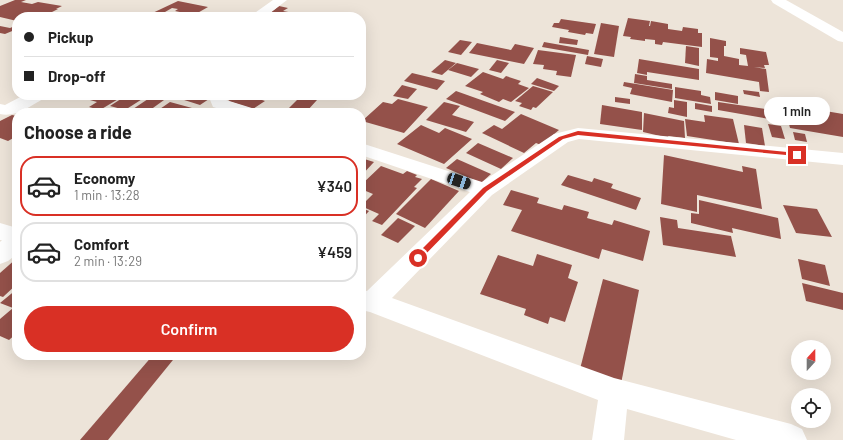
<!DOCTYPE html>
<meta charset="utf-8">
<style>
:root{--surface:#fff;--page:#f6f6f6;--text:#222;--muted:#767676;--line:#e0e0e0;--accent:#d93025}
body{margin:0;font-family:Barlow,sans-serif;background:var(--page);color:var(--text);height:100vh;display:flex;flex-direction:column;font-size:15px;white-space:nowrap}
*{box-sizing:border-box;margin:0}
p{font-size:13px;color:var(--muted)}
.icon{flex:none;width:22px;height:22px;fill:none;stroke:currentColor;stroke-width:2;stroke-linecap:round;stroke-linejoin:round}
.map{position:relative;flex:1;overflow:hidden}
.drawer{position:absolute;left:12px;top:108px;width:354px;height:252px;display:flex;flex-direction:column;background:var(--surface);border-radius:16px;box-shadow:0 4px 16px #0002}
.drawer>*{flex:none}
.top-card{position:absolute;left:12px;top:12px;width:354px;height:88px;border-radius:16px;box-shadow:0 4px 16px #0002;display:grid;align-content:center;height:88px;padding:0 12px;background:var(--surface)}
.needle{width:26px;rotate:21deg}
.tools{position:absolute;left:791px;top:340px;display:grid;gap:8px}
.tools a{display:grid;place-items:center;width:40px;height:40px;border-radius:50%;background:var(--surface);box-shadow:0 4px 16px #0002;font-size:20px}
.end{position:absolute;width:18px;height:18px;margin:-9px;border:5px solid #d93025;background:#fff;box-shadow:0 0 0 2px #fff}
.from{border-radius:50%}
.bubble{position:absolute;height:28px;border-radius:14px;background:var(--surface);box-shadow:0 4px 16px #0002;font-size:13px;font-weight:600;line-height:28px;text-align:center}
.car{position:absolute;width:12px;height:24px;margin:-12px -6px;border-radius:5px;box-shadow:0 0 3px 1px #0007;background:linear-gradient(#222 24%,#8ab4d8 0 40%,#222 0 76%,#8ab4d8 0 86%,#222 0)}
.top-card b{display:flex;align-items:center;gap:14px;height:38px;font-size:15px}
.top-card b+b{border-top:1px solid var(--line)}
.top-card i{width:10px;height:10px;background:var(--text)}
ul{padding:0;list-style:none}
li{display:flex;align-items:center;gap:12px;height:60px;margin:0 8px 6px;padding:0 4px;border:2px solid var(--line);border-radius:16px}
li div{flex:1}
li b{display:block;font-size:15px}
li em{font-style:normal;font-weight:600}
li.current{border-color:var(--accent)}
li>.icon{width:36px;height:36px;stroke-width:1.5}
h2{padding:0 12px;font-size:18px;line-height:48px}
.primary-button{display:flex;gap:8px;margin-top:auto;padding:8px 12px}
.primary-button a{flex:1;height:46px;border-radius:24px;background:var(--accent);color:#fff;font-size:16px;font-weight:600;line-height:46px;text-align:center}
.map>svg:first-child{display:block}
</style>
<div class="map">
<svg width="843" height="440" viewBox="0 0 843 440">
<rect width="100%" height="100%" fill="#ede4d9"/>
<g fill="#94514a">
<path d="M15 0H26L21 2 32 4 38 2 62 6 56 9H58L42 17H17V21L0 17V6Z"/>
<path d="M178 1 208 7 194 15 175 11 178 9 172 8 165 12 188 17H144Z"/>
<path d="M279 6 288 8 283 11 315 17H274L279 13 271 12Z"/>
<path d="M628 18 650 21 649 26H650L651 21 668 24V29L682 31 683 27 698 29V33H702V47L663 42 662 45 655 44V40L645 39V41L630 39 631 37 623 36Z"/>
<path d="M561 19 596 24 593 34 586 33 585 35 568 32 569 30 552 27 554 23H559Z"/>
<path d="M601 23 619 26 614 57 594 54Z"/>
<path d="M17 25V29L5 34 0 33V26L10 28Z"/>
<path d="M560 37 578 40 577 45 559 43Z"/>
<path d="M710 38 726 41V46H724V56L739 59V65L748 66 746 55 740 54V48L766 52 769 65H764L765 68 754 67 766 69 769 92 760 91 759 82 706 73 707 59 718 61V58L710 57Z"/>
<path d="M460 40 472 42 461 55 448 52Z"/>
<path d="M544 42 589 50 588 55 542 47Z"/>
<path d="M477 43 511 50 515 44 534 48 524 64 469 53Z"/>
<path d="M686 46 699 48V66L685 63Z"/>
<path d="M538 50 576 55 571 77 556 75 557 71 543 69 544 65 533 64Z"/>
<path d="M587 56 603 59 601 67 585 64Z"/>
<path d="M639 59 699 69V80L647 72V75L637 73Z"/>
<path d="M445 60 456 63 442 75 431 72Z"/>
<path d="M497 60 509 63 501 73 489 70Z"/>
<path d="M457 63 479 69 471 77 448 70Z"/>
<path d="M483 72 503 79 506 76 521 81 518 84 529 88 511 102 503 99 499 102 480 94 483 92 465 86Z"/>
<path d="M412 73 445 81 437 90 404 81Z"/>
<path d="M635 74 647 76V80L672 84V89L634 83Z"/>
<path d="M537 78 559 86 554 91 531 84Z"/>
<path d="M624 82 673 90 672 102 630 94 632 88 623 86Z"/>
<path d="M402 85 417 89 408 99 393 96Z"/>
<path d="M533 86 553 92 536 108 533 107 531 110 519 106 522 103 515 101Z"/>
<path d="M675 87 701 91V95L710 97 711 104 675 98Z"/>
<path d="M743 90 759 92 760 97 744 94Z"/>
<path d="M456 91 515 112 505 121 446 99Z"/>
<path d="M715 92 738 96V104L715 100Z"/>
<path d="M88 95H125L100 110 89 107 97 102 83 98Z"/>
<path d="M127 95 147 96 125 110 110 106Z"/>
<path d="M164 95H184L177 100Z"/>
<path d="M188 95H207L212 97 200 105 181 99Z"/>
<path d="M238 95H257L253 97 265 101 253 109 228 101Z"/>
<path d="M151 97 164 100 146 113 133 109Z"/>
<path d="M300 97 317 100 307 111 309 112 307 113H284Z"/>
<path d="M615 97 630 99V104L615 102Z"/>
<path d="M398 99 428 107 404 133 362 121 383 102 392 104Z"/>
<path d="M674 100 687 102V117L668 113 669 107 674 108Z"/>
<path d="M170 102 192 108 186 113H164L157 111Z"/>
<path d="M444 102 460 106 452 115 474 122 466 132 426 120Z"/>
<path d="M718 102 772 110 775 120 718 110Z"/>
<path d="M695 103 712 106V112L695 109Z"/>
<path d="M784 104 843 114V137L790 128Z"/>
<path d="M602 105 642 112V130L600 124Z"/>
<path d="M108 108 123 113H99Z"/>
<path d="M644 113 684 121 685 138 668 136 669 138 643 132Z"/>
<path d="M521 114 559 130 541 145 536 143 524 153 482 133 494 125 502 129Z"/>
<path d="M12 115 17 116V136L8 141 0 138V121Z"/>
<path d="M704 115 733 119 739 144 687 136 685 119 705 122Z"/>
<path d="M768 124 781 126 785 139 772 137Z"/>
<path d="M421 125 439 133 445 128 472 139 444 164 397 144Z"/>
<path d="M744 125 762 128 765 146 746 143Z"/>
<path d="M793 132 805 134 807 142 795 140Z"/>
<path d="M478 143 513 158 501 169 466 153Z"/>
<path d="M664 155 743 172 742 166 756 169 762 209 697 195V212L661 204Z"/>
<path d="M361 158 374 162 361 176Z"/>
<path d="M457 159 491 174 481 183 446 168Z"/>
<path d="M381 166 403 174 407 171 417 175 415 177 422 179 414 187 417 188 382 225 372 221 379 214 361 206 373 194 361 189V185Z"/>
<path d="M568 175 592 182 594 178 613 184 611 188 641 198 636 210 561 185Z"/>
<path d="M431 179 459 191 425 228 396 214Z"/>
<path d="M511 190 539 198 537 203 562 210 564 205 589 212 587 218 612 225 614 220 650 231 643 261 602 249 599 259 511 231 522 210 503 205Z"/>
<path d="M699 200 778 218 781 239 732 228 733 233 691 223V213L699 214Z"/>
<path d="M783 205 817 209 832 237 796 233Z"/>
<path d="M361 208 369 211 361 220Z"/>
<path d="M660 217 677 220 678 228 731 236 736 257 663 245Z"/>
<path d="M398 218 415 226 398 243 381 235Z"/>
<path d="M537 254 572 265 568 278 578 282 565 322 550 317 548 324 524 315 526 309 480 294 498 255 533 266Z"/>
<path d="M17 258V284L3 297 0 296V273Z"/>
<path d="M798 259 825 265 830 286 802 279Z"/>
<path d="M603 279 639 290 621 384 580 369Z"/>
<path d="M802 283 843 293V310L806 301Z"/>
<path d="M17 289V333L9 340 0 336V319L13 308 0 303Z"/>
<path d="M153 355H177L108 440H80Z"/>
</g>
<g fill="none" stroke-linecap="round" stroke-linejoin="round">
<g fill="#fff" fill-rule="evenodd">
<path d="M273 0H287L265 17H249Z"/>
<path d="M771 0H786L843 32V42L838 41 773 3Z"/>
<path d="M24 95H45L43 99C30 106 15 118 0 114V104L5 105Z"/>
<path d="M208 95H224L226 100 255 109 258 113H232L213 107Z"/>
<path d="M578 128 843 153V165L579 139 568 142 492 195 392 298 614 378 791 424 802 429 807 440H736L627 409 624 440H592L598 400 370 312 361 310V290L367 291 470 192 361 155V143L482 182 554 134Z"/>
<path d="M0 223 17 228V254L8 261 0 264V242L2 240H0Z"/>
</g>
</g>
<path fill="#d93025" d="M578 131 797 153 800 155 797 156 578 135 563 139 487 191 420 260H415V256L483 188 559 137Z"/>
</svg>
<div class="tools">
<a><svg class="needle" viewBox="-14 -14 28 28"><path d="M0-13l5 13h-10z" fill="#e53935"/><path d="M0 13l5-13h-10z" fill="#767676"/></svg></a>
<a><svg class="icon" aria-label="locate" viewBox="0 0 24 24"><circle cx="12" cy="12" r="6"/><path d="M12 2v4M12 18v4M2 12h4M18 12h4"/></svg></a>
</div>
<i class="end from" style="left:418px;top:258px"></i>
<i class="end" style="left:797px;top:155px"></i>
<div class="bubble" style="left:764px;top:97px;width:66px">1 min</div>
<i class="car" style="left:459px;top:181px;rotate:109deg"></i>
<div class="top-card">
<b><i class="from"></i>Pickup</b>
<b><i></i>Drop-off</b>
</div>
<section class="drawer">
<h2>Choose a ride</h2>
<ul>
<li class="current"><svg class="icon" aria-label="car" viewBox="0 0 24 24"><path d="M5 17H2v-5l4-1 3-4h7l3 4 3 1v5h-3M9 17h6M6 11h13"/><circle cx="7" cy="17" r="2"/><circle cx="17" cy="17" r="2"/></svg><div><b>Economy</b><p>1 min · 13:28</p></div><em>¥340</em></li>
<li><svg class="icon" aria-label="car" viewBox="0 0 24 24"><path d="M5 17H2v-5l4-1 3-4h7l3 4 3 1v5h-3M9 17h6M6 11h13"/><circle cx="7" cy="17" r="2"/><circle cx="17" cy="17" r="2"/></svg><div><b>Comfort</b><p>2 min · 13:29</p></div><em>¥459</em></li>
</ul>
<div class="primary-button"><a>Confirm</a></div>
</section>
</div>
